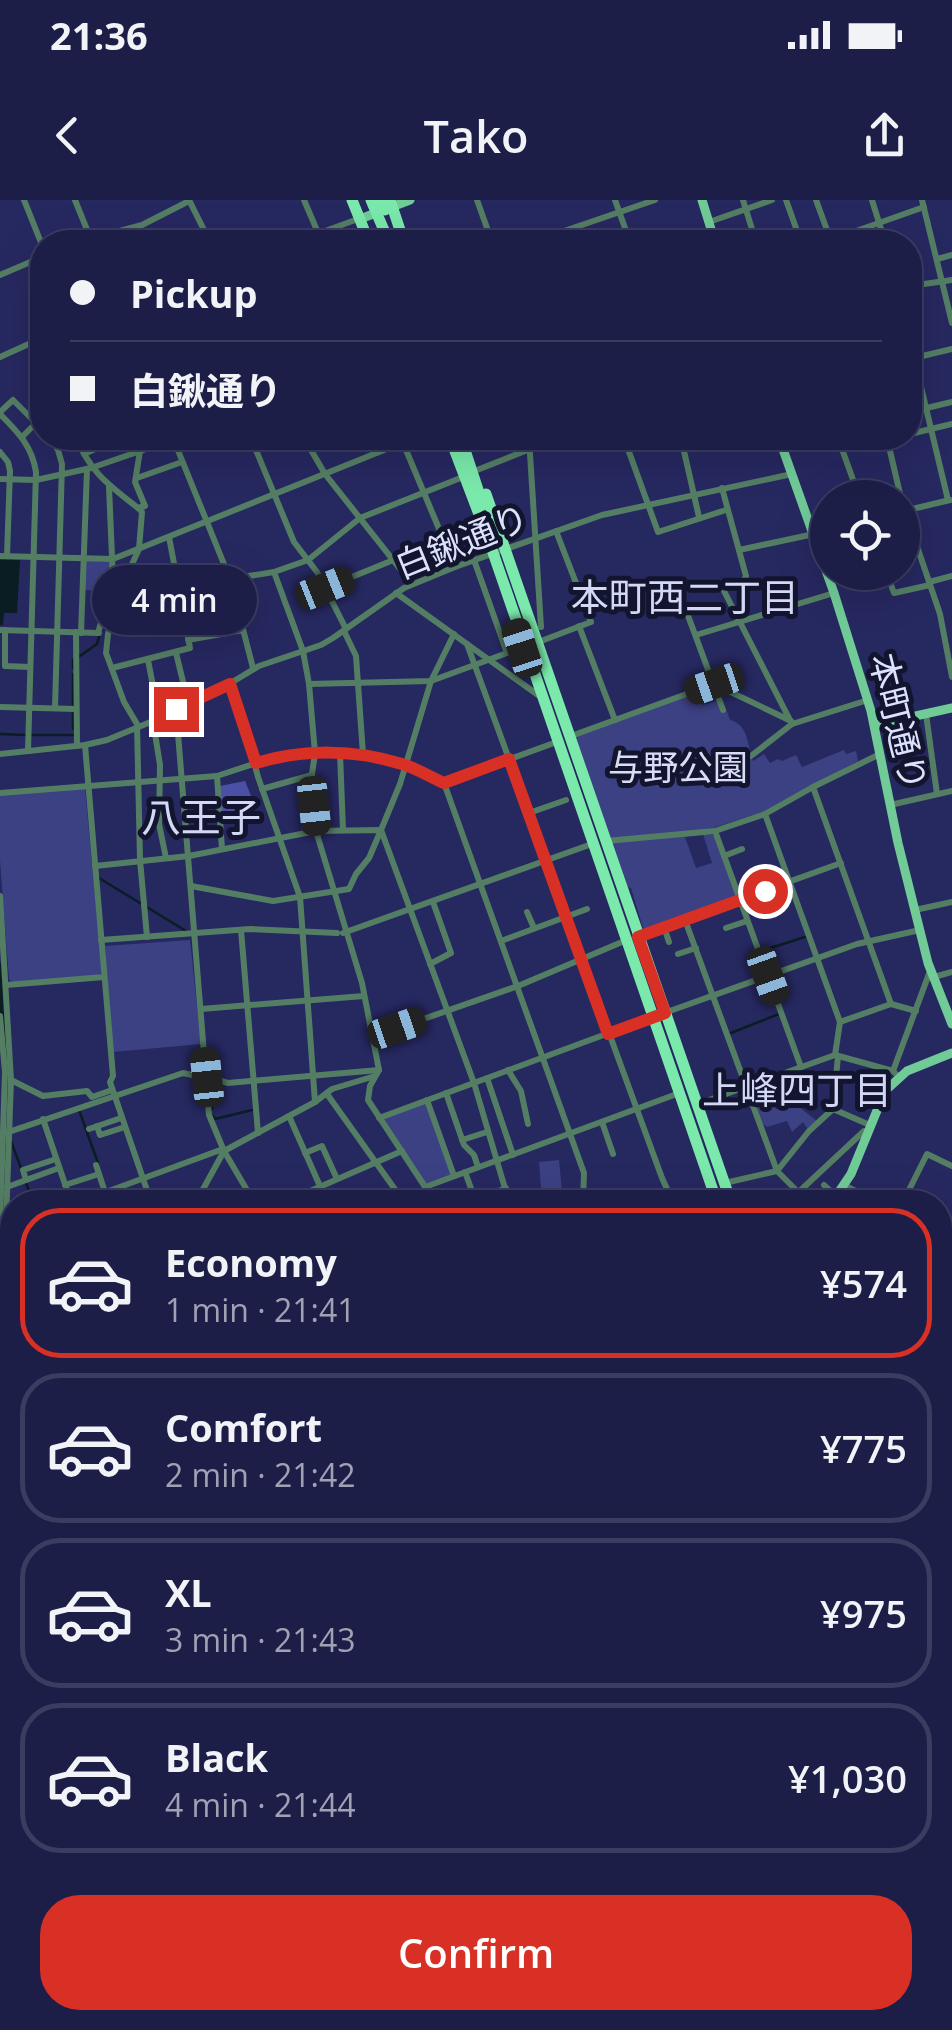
<!DOCTYPE html>
<meta charset="utf-8">
<style>
:root{--surface:#1c1e48;--page:#25274f;--text:#f1f3f6;--muted:#a0a2b4;--line:#3a3c60;--accent:#d93025}
body{margin:0;font-family:"Open Sans","Noto Sans JP",sans-serif;background:var(--page);color:var(--text);height:100vh;display:flex;flex-direction:column;font-size:38px;white-space:nowrap}
*{box-sizing:border-box;margin:0}
p{font-size:32px;color:var(--muted)}
.icon{flex:none;width:55px;height:55px;fill:none;stroke:currentColor;stroke-width:2;stroke-linecap:round;stroke-linejoin:round}
.map{position:relative;flex:1;overflow:hidden}
.drawer{position:absolute;left:0px;top:990px;width:952px;height:840px;display:flex;flex-direction:column;background:var(--surface);border-radius:40px 40px 0 0;box-shadow:0 10px 40px #0002,0 0 0 2px var(--line)}
.drawer>*{flex:none}
.guide{position:absolute;left:30px;top:30px;width:892px;height:220px;border-radius:40px;box-shadow:0 10px 40px #0002,0 0 0 2px var(--line);display:grid;align-content:center;height:220px;padding:0 40px;background:var(--surface)}
.tools{position:absolute;left:810px;top:280px;display:grid;gap:20px}
.tools a{display:grid;place-items:center;width:110px;height:110px;border-radius:50%;background:var(--surface);box-shadow:0 10px 40px #0002,0 0 0 2px var(--line);font-size:50px}
.end{position:absolute;width:45px;height:45px;margin:-22px;border:12px solid #d93025;background:#fff;box-shadow:0 0 0 5px #fff}
.from{border-radius:50%}
.bubble{position:absolute;height:70px;border-radius:35px;background:var(--surface);box-shadow:0 10px 40px #0002,0 0 0 2px var(--line);font-size:32px;font-weight:600;line-height:70px;text-align:center}
.car{position:absolute;width:30px;height:60px;margin:-30px -15px;border-radius:12px;box-shadow:0 0 8px 2px #0007;background:linear-gradient(#222 24%,#8ab4d8 0 40%,#222 0 76%,#8ab4d8 0 86%,#222 0)}
.guide b{display:flex;align-items:center;gap:35px;height:95px;font-size:38px}
.guide b+b{border-top:2px solid var(--line)}
.guide i{width:25px;height:25px;background:var(--text)}
ul{padding:18px 0 0;list-style:none}
li{display:flex;align-items:center;gap:30px;height:150px;margin:0 20px 15px;padding:0 20px;border:5px solid var(--line);border-radius:40px}
li div{flex:1}
li b{display:block;font-size:38px}
li em{font-style:normal;font-weight:600}
li.current{border-color:var(--accent)}
li>.icon{width:90px;height:90px;stroke-width:1.5}
.action{display:flex;gap:20px;margin-top:auto;padding:20px 40px}
.action a{flex:1;height:115px;border-radius:40px;background:var(--accent);color:#fff;font-size:40px;font-weight:600;line-height:115px;text-align:center}
.status{display:flex;justify-content:space-between;align-items:center;height:70px;padding:0 50px;background:var(--surface);direction:ltr}
.status svg{height:28px;fill:currentColor}
header{display:flex;justify-content:space-between;align-items:center;height:130px;padding:0 40px;background:var(--surface);font-size:45px;font-weight:600}
.map>svg:first-child{display:block}
</style>
<div class="status"><b>21:36</b><svg viewBox="0 0 49 12"><path d="M0 12V9h3v3zM5 12V6h3v6zM10 12V3h3v9zM15 12V0h3v12zM26 1h20v11H26zM47 4h2v5h-2z"/></svg></div>
<header><svg class="icon" aria-label="back" viewBox="0 0 24 24"><path d="M15 5l-7 7 7 7"/></svg>Tako<svg class="icon" aria-label="share" viewBox="0 0 24 24"><path d="M12 15V3M7 8l5-5 5 5M5 13v7h14v-7"/></svg></header>
<div class="map">
<svg width="952" height="1830" viewBox="0 0 952 1830">
<rect width="100%" height="100%" fill="#262860"/>
<g fill="#3c4184">
<path d="M85 361H110V380L107 391 85 390Z"/>
<path d="M699 492 703 505 717 501 720 510 726 509 730 520C749 525 747 545 753 561L764 554 770 563 778 559 782 561 796 555 802 567 844 550 846 554 856 551 858 561 765 611 685 637 696 668 712 663 703 634 714 635 737 697 644 731 631 688 628 687 576 537Z"/>
<path d="M85 588 102 772 99 775 12 782 9 779 0 660V595Z"/>
<path d="M190 740 201 844 113 852 105 746Z"/>
<path d="M758 887 762 898 771 895 776 909 794 903 817 921 807 928 803 922 792 932 787 921 767 927 763 924 751 890Z"/>
<path d="M425 902 451 975 424 984 383 917Z"/>
<path d="M559 960 563 1002H542L539 962Z"/>
</g>
<path fill="#4b50a7" d="M245 581 254 603 246 606 251 620 243 624 242 618 223 621 220 586Z"/>
<path fill="#0a1d22" d="M0 360H20L17 413H4L3 425H0Z"/>
<g fill="none" stroke-linecap="round" stroke-linejoin="round">
<g stroke="#0a1d22" stroke-width="2.5">
<path d="M77 458 97 444 99 437"/>
<path d="M73 460V468"/>
<path d="M73 474V506"/>
<path d="M73 512V529"/>
<path d="M0 534 25 535"/>
<path d="M32 535H74"/>
<path d="M99 678 186 731"/>
<path d="M761 751 805 737"/>
<path d="M731 833 779 814"/>
<path d="M210 882 212 909"/>
<path d="M79 910 98 963"/>
<path d="M213 916 215 919 252 910"/>
<path d="M11 941 22 971"/>
<path d="M26 983 33 1002"/>
<path d="M940 1704 952 1711"/>
<path d="M0 1757 12 1749"/>
<path d="M685 1818 689 1830"/>
</g>
<path stroke="#0a1d22" stroke-width="9" d="M0 767 6 854"/>
<g stroke="#547e64" stroke-width="6">
<path d="M24 0 42 45"/>
<path d="M75 0 92 42"/>
<path d="M189 0 210 42"/>
<path d="M304 0 322 42"/>
<path d="M477 0 492 42"/>
<path d="M615 0 630 42"/>
<path d="M743 0 756 42"/>
<path d="M786 0 801 42"/>
<path d="M816 0 831 41"/>
<path d="M872 0 885 42"/>
<path d="M922 0 952 123"/>
<path d="M709 22 772 0"/>
<path d="M79 42 142 25 189 1"/>
<path d="M295 42 358 19"/>
<path d="M532 42 655 0"/>
<path d="M825 42 924 7"/>
<path d="M937 59 952 55"/>
<path d="M0 75 42 57"/>
<path d="M910 86 952 80"/>
<path d="M910 141 948 300"/>
<path d="M0 157 42 138"/>
<path d="M910 159 952 149"/>
<path d="M0 212 13 200 42 229"/>
<path d="M910 212 952 202"/>
<path d="M0 214C18 232 32 246 36 272L28 551"/>
<path d="M910 234 952 224"/>
<path d="M22 237 36 223 42 222"/>
<path d="M51 238 58 250 62 264 55 508"/>
<path d="M76 238C92 274 108 284 138 308L145 306 135 282 140 251"/>
<path d="M173 238 230 379 253 468"/>
<path d="M251 238 294 342 317 372 346 429"/>
<path d="M304 238 325 274 412 384"/>
<path d="M401 238 455 367"/>
<path d="M529 238 541 427"/>
<path d="M624 238 658 332 726 310"/>
<path d="M681 238 699 317"/>
<path d="M838 238 856 288V298"/>
<path d="M887 238 901 298"/>
<path d="M470 241 480 238"/>
<path d="M530 245 568 238"/>
<path d="M0 252 8 262 10 271 7 356"/>
<path d="M84 254 120 238"/>
<path d="M477 270 530 249"/>
<path d="M137 278 182 262"/>
<path d="M0 279 36 280 91 268 178 238"/>
<path d="M722 288 746 376 744 380 725 386 723 389 792 524"/>
<path d="M902 302 940 414 952 477"/>
<path d="M138 308 142 312 139 349 121 388 108 434 106 453 124 502 137 524 140 660 147 737"/>
<path d="M904 311 950 300"/>
<path d="M739 350 828 331"/>
<path d="M0 356 113 359 414 238"/>
<path d="M274 372 303 451 309 484 315 553 311 581 316 631 362 783 379 870 370 886 368 900 435 1002"/>
<path d="M886 372 894 393 930 385"/>
<path d="M230 379 274 372 308 360 360 318 463 277"/>
<path d="M929 382 952 376"/>
<path d="M325 388 469 329"/>
<path d="M180 391 229 377"/>
<path d="M396 393 538 495"/>
<path d="M116 405 182 401"/>
<path d="M687 413 723 510"/>
<path d="M579 426 615 520"/>
<path d="M0 430 99 433"/>
<path d="M5 430V466L30 467"/>
<path d="M344 431 356 456 363 554"/>
<path d="M76 432 77 546"/>
<path d="M81 433 87 269"/>
<path d="M98 433 113 380 109 287"/>
<path d="M696 435 834 393"/>
<path d="M188 440 243 430"/>
<path d="M541 441 591 422 556 331"/>
<path d="M467 444 662 978 673 1002"/>
<path d="M176 453 188 502"/>
<path d="M148 460 159 517"/>
<path d="M112 468 190 448 169 337"/>
<path d="M229 484 246 532 258 577 300 697 315 902"/>
<path d="M309 484 431 481 507 453 474 360"/>
<path d="M0 507 76 509"/>
<path d="M176 509 209 915 224 951 254 1002"/>
<path d="M926 514 937 594"/>
<path d="M153 521 160 565 159 624 166 658"/>
<path d="M571 536 714 484 791 521"/>
<path d="M85 545 113 876 110 882 151 1002"/>
<path d="M340 553 343 630"/>
<path d="M0 554 85 545 107 540 153 521 229 484 259 466 321 445 333 438 404 388 455 367 602 315 792 274"/>
<path d="M751 556 792 524 868 500"/>
<path d="M217 576 222 649"/>
<path d="M444 583 584 973 583 1002"/>
<path d="M813 587 891 804 840 822"/>
<path d="M262 589 312 575"/>
<path d="M0 593 217 576 281 555 315 553 363 554 405 565 444 583 554 543"/>
<path d="M890 605 952 591"/>
<path d="M529 613 566 600"/>
<path d="M765 614 840 822 835 855"/>
<path d="M715 631 801 867"/>
<path d="M606 641 715 631 765 614 813 587 880 554"/>
<path d="M724 656 742 649"/>
<path d="M95 666 189 656 316 631 381 630 474 883 509 1002"/>
<path d="M191 686 273 701 349 689 356 674 369 658 381 630 400 584 431 481 454 434"/>
<path d="M0 696 11 880 6 1022 3 1027"/>
<path d="M915 710 952 702"/>
<path d="M527 712 534 728"/>
<path d="M685 720 777 971 808 1002"/>
<path d="M664 727 669 742"/>
<path d="M726 728 747 721"/>
<path d="M241 730 258 933"/>
<path d="M343 733 589 645"/>
<path d="M639 736 841 663"/>
<path d="M101 740 250 729 337 733"/>
<path d="M501 741 587 709"/>
<path d="M678 754 696 748"/>
<path d="M430 764 451 753 433 702"/>
<path d="M934 777 952 772"/>
<path d="M6 785 104 777"/>
<path d="M891 804 916 811"/>
<path d="M201 809 364 796"/>
<path d="M667 812 857 744 920 730"/>
<path d="M0 816 5 872 0 1023"/>
<path d="M372 837 518 786 622 742"/>
<path d="M508 870 521 891 528 924"/>
<path d="M893 871 930 771"/>
<path d="M207 877 228 883 379 870"/>
<path d="M487 878 513 955"/>
<path d="M11 880 43 896 87 891 92 897 112 890"/>
<path d="M446 893 464 945 474 955 478 967"/>
<path d="M327 894 404 1002"/>
<path d="M427 900 454 976"/>
<path d="M698 904 835 855 893 871 899 877"/>
<path d="M833 909 872 926"/>
<path d="M289 916 327 1002"/>
<path d="M379 918 655 816"/>
<path d="M43 919 71 1002"/>
<path d="M602 922 613 954"/>
<path d="M97 926 100 935 125 927"/>
<path d="M89 929 121 918"/>
<path d="M0 935 183 873 207 878"/>
<path d="M462 940 487 932"/>
<path d="M305 953 322 946 337 979"/>
<path d="M96 965 105 992"/>
<path d="M465 972 476 1002"/>
<path d="M26 980 23 970 56 959"/>
<path d="M729 982 777 971 809 931 833 909 838 856"/>
<path d="M65 985 99 974"/>
<path d="M824 985 837 997"/>
<path d="M844 985 876 1002"/>
<path d="M7 987 59 968"/>
<path d="M425 987 674 895"/>
<path d="M489 995 506 988"/>
<path d="M79 1002 223 949"/>
<path d="M196 1002 224 951 315 902 332 889 375 876"/>
<path d="M285 1002 402 951"/>
<path d="M676 1002 700 991"/>
<path d="M788 1002 864 931H869"/>
<path d="M903 1002 927 954 952 966"/>
<path d="M0 1033 12 1026"/>
<path d="M940 1036 952 1042"/>
<path d="M940 1089 952 1066"/>
<path d="M0 1168 12 1165"/>
<path d="M940 1172 952 1178"/>
<path d="M0 1207 11 1226 0 1245"/>
<path d="M940 1240 952 1247"/>
<path d="M0 1291 12 1296"/>
<path d="M940 1297 952 1294"/>
<path d="M0 1326 12 1302"/>
<path d="M0 1388 12 1395"/>
<path d="M940 1398 952 1397"/>
<path d="M0 1433 12 1438"/>
<path d="M940 1464 945 1469 952 1467"/>
<path d="M0 1512 12 1517"/>
<path d="M952 1588H949L952 1601"/>
<path d="M0 1659 12 1658"/>
<path d="M940 1667 952 1661"/>
<path d="M940 1689 952 1696"/>
<path d="M0 1705 12 1692"/>
<path d="M947 1789 952 1805"/>
<path d="M110 1818 128 1830"/>
<path d="M285 1818 286 1827 308 1818"/>
<path d="M491 1818 493 1830"/>
<path d="M525 1818 528 1830"/>
<path d="M645 1818 650 1830"/>
<path d="M724 1818 729 1830"/>
<path d="M803 1818 807 1830"/>
<path d="M881 1818 885 1830"/>
<path d="M317 1819 336 1830"/>
<path d="M840 1824 860 1818"/>
<path d="M727 1825 747 1820 750 1830"/>
<path d="M179 1830 183 1818"/>
<path d="M359 1830 364 1818"/>
<path d="M430 1830 432 1818"/>
<path d="M573 1830 602 1826 622 1818"/>
<path d="M772 1830 776 1818"/>
</g>
<g stroke="#70cb97" stroke-width="9">
<path d="M702 0 715 42"/>
<path d="M360 19 410 0"/>
<path d="M779 238 834 393 871 511 898 643 928 763 952 824"/>
<path d="M875 525 952 508"/>
<path d="M832 1002 851 974 885 891 907 871 952 853"/>
<path d="M0 1810 12 1803"/>
</g>
<g stroke="#7ae9ab" stroke-width="11">
<path d="M352 0 369 42"/>
<path d="M371 0 389 42"/>
<path d="M381 0 385 10"/>
<path d="M390 0 404 42"/>
<path d="M450 238 488 338 717 1002"/>
<path d="M461 238 483 305"/>
<path d="M486 294 731 1002"/>
<path d="M940 1493 952 1488"/>
<path d="M820 1818 822 1830"/>
<path d="M834 1818 836 1830"/>
<path d="M0 1826 25 1818"/>
</g>
</g>
<g fill="none" stroke-linecap="round" stroke-linejoin="round">
<path stroke="#d93025" stroke-width="12" d="M176 509 230 484 256 563C303 549 354 549 402 564 416 568 430 577 444 583L509 559 608 834 665 813 638 737 765 691"/>
</g>
<g text-anchor="middle" stroke-width="10" stroke-linejoin="round" paint-order="stroke">
<g font-size="35" fill="#dce2fe" stroke="#13152e">
<text transform="translate(462 342) rotate(-22)" y="12">白鍬通り</text>
<text transform="translate(898 522) rotate(76)" y="12">本町通り</text>
</g>
<g font-size="35" fill="#d8ddf5" stroke="#13152e">
<text x="678" y="580">与野公園</text>
</g>
<g font-size="38" fill="#d3d9f5" stroke="#13152e">
<text x="685" y="411">本町西二丁目</text>
<text x="797" y="904">上峰四丁目</text>
</g>
<g font-size="40" fill="#d3d9f5" stroke="#13152e">
<text x="201" y="632">八王子</text>
</g>
</g>
</svg>
<div class="tools">
<a><svg class="icon" aria-label="locate" viewBox="0 0 24 24"><circle cx="12" cy="12" r="6"/><path d="M12 2v4M12 18v4M2 12h4M18 12h4"/></svg></a>
</div>
<i class="end from" style="left:765px;top:691px"></i>
<i class="end" style="left:176px;top:509px"></i>
<div class="bubble" style="left:92px;top:365px;width:165px">4 min</div>
<i class="car" style="left:325px;top:388px;rotate:68deg"></i>
<i class="car" style="left:522px;top:448px;rotate:342deg"></i>
<i class="car" style="left:714px;top:484px;rotate:251deg"></i>
<i class="car" style="left:314px;top:606px;rotate:174deg"></i>
<i class="car" style="left:768px;top:776px;rotate:160deg"></i>
<i class="car" style="left:397px;top:828px;rotate:71deg"></i>
<i class="car" style="left:207px;top:877px;rotate:354deg"></i>
<div class="guide">
<b><i class="from"></i>Pickup</b>
<b><i></i>白鍬通り</b>
</div>
<section class="drawer">
<ul>
<li class="current"><svg class="icon" aria-label="car" viewBox="0 0 24 24"><path d="M5 17H2v-5l4-1 3-4h7l3 4 3 1v5h-3M9 17h6M6 11h13"/><circle cx="7" cy="17" r="2"/><circle cx="17" cy="17" r="2"/></svg><div><b>Economy</b><p>1 min · 21:41</p></div><em>¥574</em></li>
<li><svg class="icon" aria-label="car" viewBox="0 0 24 24"><path d="M5 17H2v-5l4-1 3-4h7l3 4 3 1v5h-3M9 17h6M6 11h13"/><circle cx="7" cy="17" r="2"/><circle cx="17" cy="17" r="2"/></svg><div><b>Comfort</b><p>2 min · 21:42</p></div><em>¥775</em></li>
<li><svg class="icon" aria-label="car" viewBox="0 0 24 24"><path d="M5 17H2v-5l4-1 3-4h7l3 4 3 1v5h-3M9 17h6M6 11h13"/><circle cx="7" cy="17" r="2"/><circle cx="17" cy="17" r="2"/></svg><div><b>XL</b><p>3 min · 21:43</p></div><em>¥975</em></li>
<li><svg class="icon" aria-label="car" viewBox="0 0 24 24"><path d="M5 17H2v-5l4-1 3-4h7l3 4 3 1v5h-3M9 17h6M6 11h13"/><circle cx="7" cy="17" r="2"/><circle cx="17" cy="17" r="2"/></svg><div><b>Black</b><p>4 min · 21:44</p></div><em>¥1,030</em></li>
</ul>
<div class="action"><a>Confirm</a></div>
</section>
</div>
